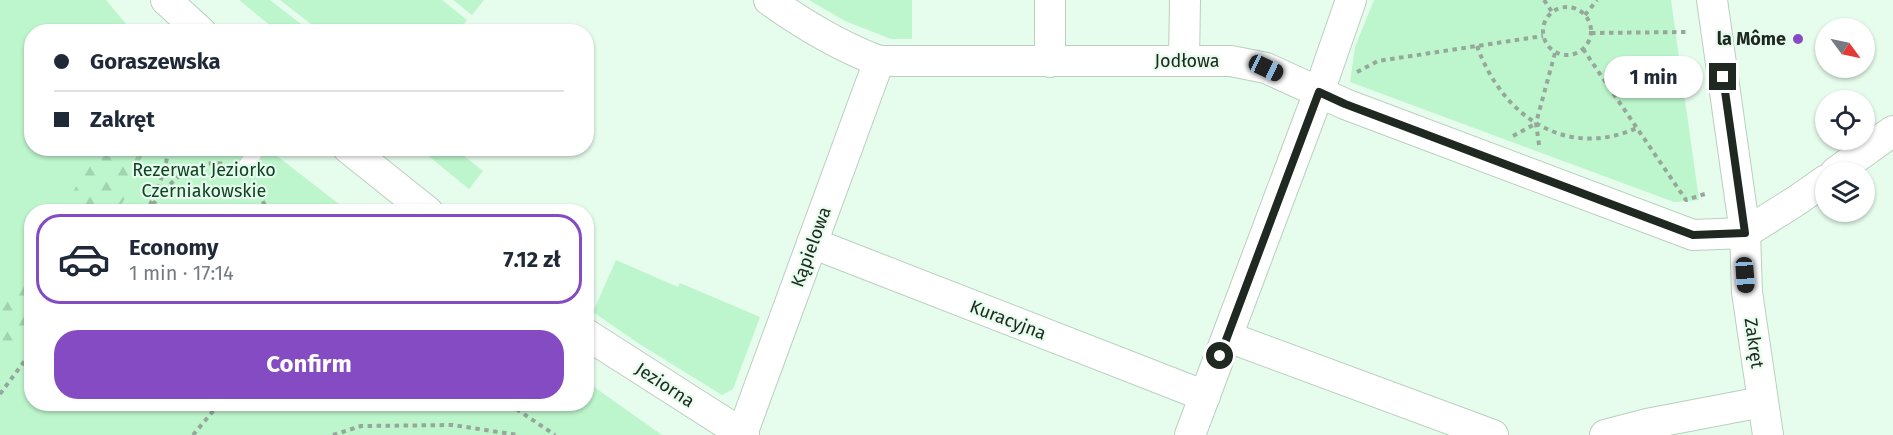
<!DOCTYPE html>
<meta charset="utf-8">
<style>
:root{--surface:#fff;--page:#f6f6f7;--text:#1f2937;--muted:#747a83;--line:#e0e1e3;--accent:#854bc2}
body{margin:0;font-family:"Fira Sans",sans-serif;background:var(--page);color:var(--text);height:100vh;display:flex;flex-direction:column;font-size:22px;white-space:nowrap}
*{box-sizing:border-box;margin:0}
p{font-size:20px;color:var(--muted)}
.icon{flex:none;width:33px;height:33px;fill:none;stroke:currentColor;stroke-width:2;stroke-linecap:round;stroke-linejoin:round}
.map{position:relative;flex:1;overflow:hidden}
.side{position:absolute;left:24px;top:204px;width:570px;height:207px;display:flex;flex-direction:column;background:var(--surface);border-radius:24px;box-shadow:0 2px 4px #0004}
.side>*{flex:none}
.banner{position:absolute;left:24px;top:24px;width:570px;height:132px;border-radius:24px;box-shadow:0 2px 4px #0004;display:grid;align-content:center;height:132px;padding:0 30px;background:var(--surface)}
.needle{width:39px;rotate:123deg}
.tools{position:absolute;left:1815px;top:18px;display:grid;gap:12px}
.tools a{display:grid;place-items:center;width:60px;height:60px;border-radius:50%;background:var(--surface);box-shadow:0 2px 4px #0004;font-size:30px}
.end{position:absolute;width:27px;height:27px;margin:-14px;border:8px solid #202822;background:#fff;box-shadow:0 0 0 3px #fff}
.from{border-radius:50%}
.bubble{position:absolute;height:42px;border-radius:21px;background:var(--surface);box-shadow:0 2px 4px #0004;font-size:20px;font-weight:700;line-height:42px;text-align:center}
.car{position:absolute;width:18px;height:36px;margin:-18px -9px;border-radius:8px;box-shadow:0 0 4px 2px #0007;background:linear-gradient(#222 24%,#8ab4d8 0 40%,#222 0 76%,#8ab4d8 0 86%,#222 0)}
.banner b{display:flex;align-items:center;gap:21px;height:57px;font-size:22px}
.banner b+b{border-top:2px solid var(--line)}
.banner i{width:15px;height:15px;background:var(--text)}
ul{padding:10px 0 0;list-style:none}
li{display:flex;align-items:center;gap:18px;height:90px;margin:0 12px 9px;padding:0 18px;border:3px solid transparent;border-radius:24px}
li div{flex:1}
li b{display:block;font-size:22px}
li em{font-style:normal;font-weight:700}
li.current{border-color:var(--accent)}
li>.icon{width:54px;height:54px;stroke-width:1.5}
.button{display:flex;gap:12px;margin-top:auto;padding:12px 30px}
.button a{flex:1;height:69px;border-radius:24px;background:var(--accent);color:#fff;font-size:24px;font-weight:700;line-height:69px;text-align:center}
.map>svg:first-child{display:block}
</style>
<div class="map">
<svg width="1893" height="435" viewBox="0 0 1893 435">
<defs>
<pattern id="forest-firs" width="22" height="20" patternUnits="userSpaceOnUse" patternTransform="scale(1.5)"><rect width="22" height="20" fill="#bdf6cd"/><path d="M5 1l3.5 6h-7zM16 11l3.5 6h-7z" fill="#a2d3b0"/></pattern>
</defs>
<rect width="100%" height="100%" fill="#e6fcec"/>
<g fill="#bdf6cd">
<path d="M0 0H106L132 31 32 32V148L268 149 348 211 32 212V404H586L587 382 662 435H0Z"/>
<path d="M239 0H270L310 31H277Z"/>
<path d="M280 0H442L467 20 458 31H320Z"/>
<path d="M453 0H484L472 15Z"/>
<path d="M809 0H912V39H891L845 21Z"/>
<path d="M1374 0H1671L1699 200 1674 202 1350 82 1355 47Z"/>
<path d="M420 149H455L483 171 469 189Z"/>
<path d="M616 260 678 287 680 283 760 317 733 389 722 395 638 343 593 312Z"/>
</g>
<g fill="url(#forest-firs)">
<path d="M100 148 145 149 126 197 117 211H61Z"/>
<path d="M31 259V329L0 368V310Z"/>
</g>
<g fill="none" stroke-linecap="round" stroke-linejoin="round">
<g stroke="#bacfbf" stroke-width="16">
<path id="lane" d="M245 167 258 148"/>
</g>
<g stroke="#bacfbf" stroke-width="32">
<g id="street">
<path d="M166 0 201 32"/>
<path d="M769 0C804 25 839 46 879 61H1231L1266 68 1345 104 1693 235 1745 233 1796 201 1826 180"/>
<path d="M1712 0 1745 233 1747 292 1768 435"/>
<path d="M1184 61 1185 0"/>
<path d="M1050 62V0"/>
<path d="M348 148 428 212"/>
<path d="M1836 172 1893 131"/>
<path d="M812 243 1205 396"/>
<path d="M586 334 744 435"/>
<path d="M1228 337 1493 435"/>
<path d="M742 434 879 61"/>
<path d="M1190 435 1319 92 1351 0"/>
<path d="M1605 435 1647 424 1762 402"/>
</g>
</g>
<g stroke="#97a79b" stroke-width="4" stroke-dasharray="4.5 4.5" stroke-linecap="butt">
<path d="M1544 0 1552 12"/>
<circle cx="1567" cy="31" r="24"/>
<path d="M1585 15 1597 0"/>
<path d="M1591 33 1687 32"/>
<path d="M1477 46C1502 115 1564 160 1637 128"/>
<path d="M1583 49 1686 200 1708 193"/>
<path d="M1357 72 1378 61 1543 36"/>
<path d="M1513 136 1535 124"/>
<path d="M1539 145 1536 123 1555 53"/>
<path d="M255 185 268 212"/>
<path d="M150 205C158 187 167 169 168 148"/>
<path d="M147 212C170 184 186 158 226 164"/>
<path d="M0 394 32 351"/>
<path d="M509 404 555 435"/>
<path d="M193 435 219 404"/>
<path d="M333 435 361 426 453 425 518 435"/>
</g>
<use href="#lane" stroke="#fff" stroke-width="15"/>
<use href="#street" stroke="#fff" stroke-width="30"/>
</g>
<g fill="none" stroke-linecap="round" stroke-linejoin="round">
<path stroke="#202822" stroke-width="8" d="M1220 356 1319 92 1345 104 1693 235 1745 233 1723 77"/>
</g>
<circle fill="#854bc2" stroke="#e6fcec" stroke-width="2" cx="1798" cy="39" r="6"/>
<g text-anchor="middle" stroke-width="4.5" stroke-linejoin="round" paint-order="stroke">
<g font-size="18" font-weight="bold" fill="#202822" stroke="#e6fcec" text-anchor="end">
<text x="1786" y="45">la Môme</text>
</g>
<g font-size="18" fill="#202822" stroke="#e6fcec">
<text x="1187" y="67">Jodłowa</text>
<text transform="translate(811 247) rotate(-70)" y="6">Kąpielowa</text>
<text transform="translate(1008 320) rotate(21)" y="6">Kuracyjna</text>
<text transform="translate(1754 343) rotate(82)" y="6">Zakręt</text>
<text transform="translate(665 385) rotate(33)" y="6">Jeziorna</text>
</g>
<g font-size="18" fill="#104325" stroke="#e6fcec">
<text x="204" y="176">Rezerwat Jeziorko<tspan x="204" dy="21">Czerniakowskie</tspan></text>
</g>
</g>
</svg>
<div class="tools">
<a><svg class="needle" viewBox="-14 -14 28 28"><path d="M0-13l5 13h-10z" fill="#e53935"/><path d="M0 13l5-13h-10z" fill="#747a83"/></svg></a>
<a><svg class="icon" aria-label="locate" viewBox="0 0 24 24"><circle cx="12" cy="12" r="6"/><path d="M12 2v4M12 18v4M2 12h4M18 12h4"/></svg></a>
<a><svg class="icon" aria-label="layers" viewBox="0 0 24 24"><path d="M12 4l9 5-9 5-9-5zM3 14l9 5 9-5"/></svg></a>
</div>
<i class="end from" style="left:1220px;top:356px"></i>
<i class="end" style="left:1723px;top:77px"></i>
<div class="bubble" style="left:1604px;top:56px;width:99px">1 min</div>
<i class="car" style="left:1266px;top:68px;rotate:115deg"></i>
<i class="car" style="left:1745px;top:275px;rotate:176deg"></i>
<div class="banner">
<b><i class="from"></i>Goraszewska</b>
<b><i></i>Zakręt</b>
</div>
<section class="side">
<ul>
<li class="current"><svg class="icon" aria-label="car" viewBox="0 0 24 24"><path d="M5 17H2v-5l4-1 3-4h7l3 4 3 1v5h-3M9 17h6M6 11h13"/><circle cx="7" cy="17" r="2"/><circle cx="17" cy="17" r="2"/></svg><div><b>Economy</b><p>1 min · 17:14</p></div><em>7.12 zł</em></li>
</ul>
<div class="button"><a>Confirm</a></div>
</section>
</div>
